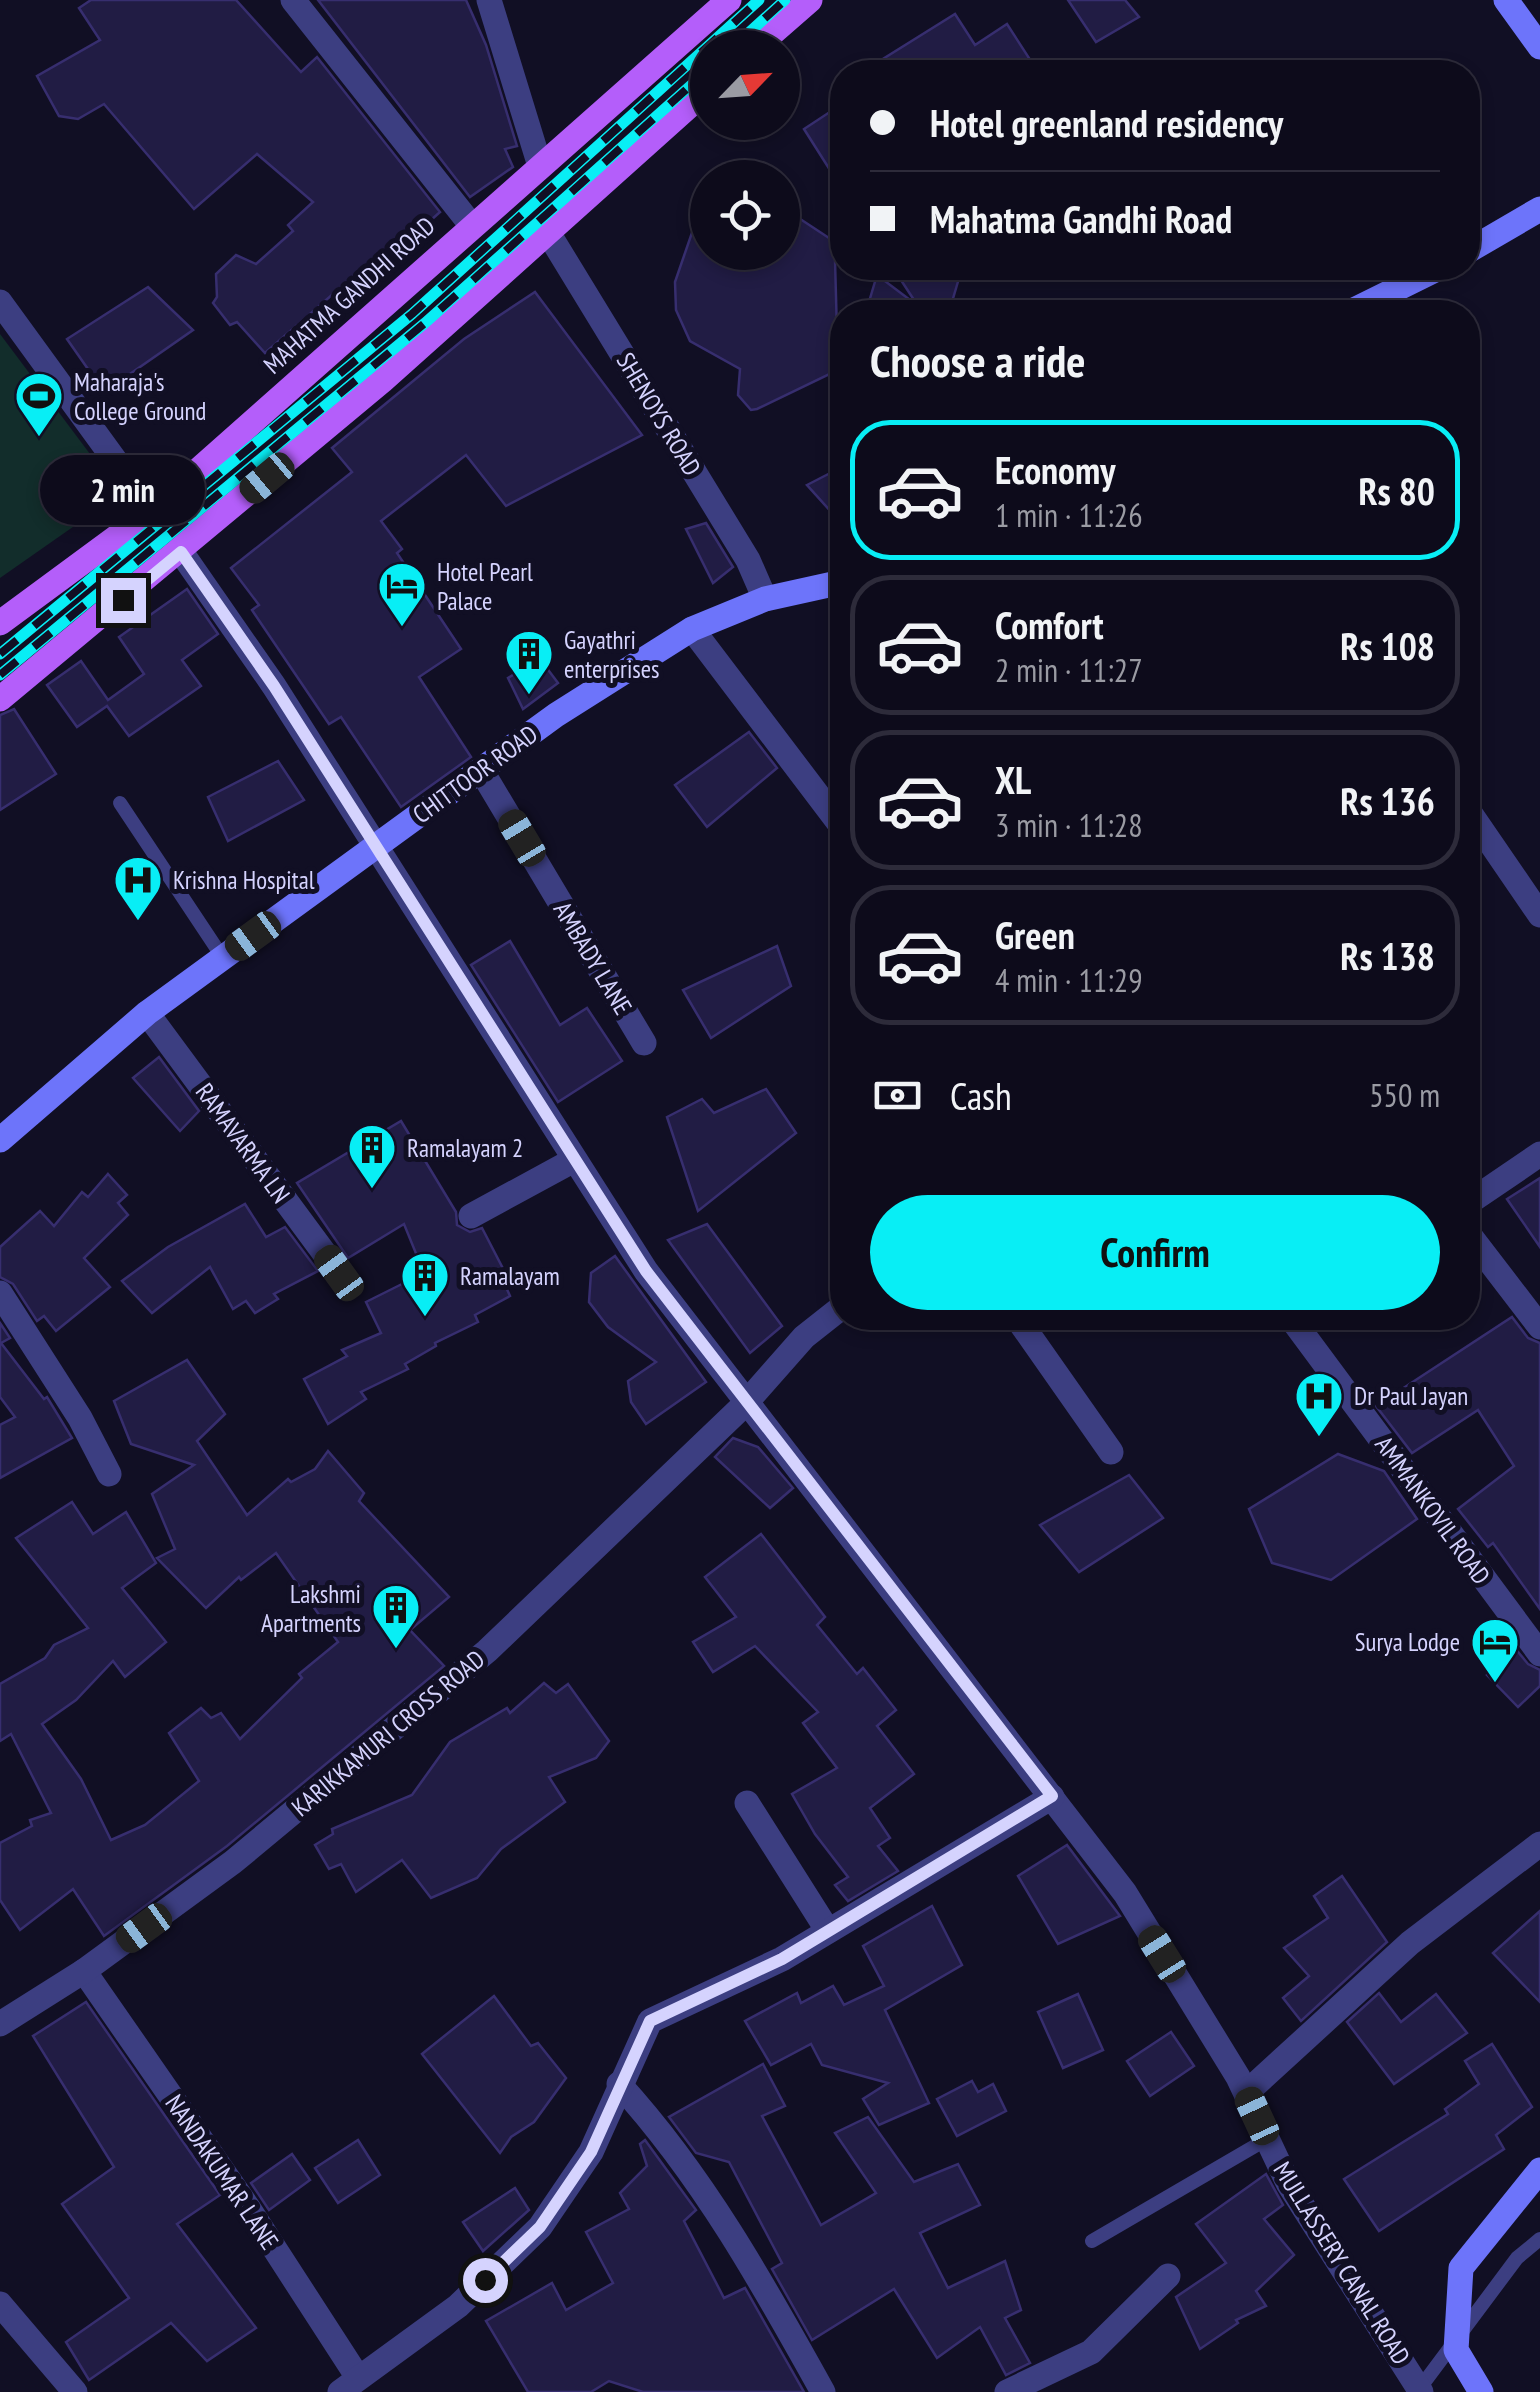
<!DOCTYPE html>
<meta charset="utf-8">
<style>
:root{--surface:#0d0b1b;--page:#161424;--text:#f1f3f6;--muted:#9a9ba3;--line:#2d2b3a;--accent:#08eef5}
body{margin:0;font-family:"PT Sans Narrow",sans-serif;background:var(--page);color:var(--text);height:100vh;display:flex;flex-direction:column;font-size:38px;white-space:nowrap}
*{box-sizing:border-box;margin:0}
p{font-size:32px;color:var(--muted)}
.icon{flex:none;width:55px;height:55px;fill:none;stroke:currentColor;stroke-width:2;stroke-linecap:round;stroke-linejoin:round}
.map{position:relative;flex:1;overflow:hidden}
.side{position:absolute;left:830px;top:300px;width:650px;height:1030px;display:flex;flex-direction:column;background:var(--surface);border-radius:40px;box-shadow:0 5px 15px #0003,0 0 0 2px var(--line)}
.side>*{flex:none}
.guide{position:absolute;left:830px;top:60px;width:650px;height:220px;border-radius:40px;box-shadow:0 5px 15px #0003,0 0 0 2px var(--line);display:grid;align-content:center;height:220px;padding:0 40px;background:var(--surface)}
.needle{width:65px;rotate:65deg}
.fabs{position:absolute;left:690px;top:30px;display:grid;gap:20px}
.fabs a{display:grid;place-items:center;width:110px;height:110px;border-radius:50%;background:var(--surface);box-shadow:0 5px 15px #0003,0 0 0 2px var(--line);font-size:50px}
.end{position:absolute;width:45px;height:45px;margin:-22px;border:12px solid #d5d3fe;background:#111;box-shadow:0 0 0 5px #111}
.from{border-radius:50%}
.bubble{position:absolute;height:70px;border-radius:35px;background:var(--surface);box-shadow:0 5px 15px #0003,0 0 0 2px var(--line);font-size:32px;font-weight:600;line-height:70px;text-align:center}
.car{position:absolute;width:30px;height:60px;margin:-30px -15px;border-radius:12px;box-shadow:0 0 8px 2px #0007;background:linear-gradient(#222 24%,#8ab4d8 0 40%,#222 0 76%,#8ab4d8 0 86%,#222 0)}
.guide b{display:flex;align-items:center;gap:35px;height:95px;font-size:38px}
.guide b+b{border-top:2px solid var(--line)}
.guide i{width:25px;height:25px;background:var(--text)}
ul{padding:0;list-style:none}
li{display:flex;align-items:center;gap:30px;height:140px;margin:0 20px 15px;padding:0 20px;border:5px solid var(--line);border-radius:40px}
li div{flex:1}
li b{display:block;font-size:38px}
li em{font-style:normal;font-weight:600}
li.on{border-color:var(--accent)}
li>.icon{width:90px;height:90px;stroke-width:1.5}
h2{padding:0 40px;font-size:45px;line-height:120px}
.pay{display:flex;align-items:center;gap:25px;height:110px;padding:0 40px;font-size:38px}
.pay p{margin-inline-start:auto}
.action{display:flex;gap:20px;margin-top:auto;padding:20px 40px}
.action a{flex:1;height:115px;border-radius:60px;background:var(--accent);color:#111;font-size:40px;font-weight:600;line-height:115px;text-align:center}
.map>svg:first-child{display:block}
</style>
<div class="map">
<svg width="1540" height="2392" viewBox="0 0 1540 2392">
<rect width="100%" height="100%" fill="#110f24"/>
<path fill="#122d2b" d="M0 334 120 494 0 578Z"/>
<g fill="#211c44" stroke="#372e6f" stroke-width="2.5">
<path d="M91 0H236L301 72 317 57 440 212 377 268 371 261 265 353 237 322 230 325 213 303 217 297 216 274 236 255 256 264 293 231 288 225 313 202 257 154 194 209 104 104 78 119 59 116 37 76 100 40 79 8Z"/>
<path d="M318 0H466L486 45 517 146 505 149 513 167 470 197Z"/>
<path d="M1068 0H1125L1139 17 1096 42Z"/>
<path d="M955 14 975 45 1007 24 1038 72H862Z"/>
<path d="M842 104V189L804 129Z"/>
<path d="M705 195 708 252H782V207L829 238 835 260 838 370 757 409 751 410 738 395 740 369 690 341 676 310 675 282Z"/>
<path d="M893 268H962L949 312H866L877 275 918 306Z"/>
<path d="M148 287 193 330 104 392 67 339Z"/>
<path d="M535 292 642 435 506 506 466 455 381 521 402 549 397 553 461 649 419 677 471 757 401 807 341 717 329 724 252 610 259 605 231 568 352 472 332 448 464 339Z"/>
<path d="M842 467V524L807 485Z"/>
<path d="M706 523 733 567 713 583 686 529Z"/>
<path d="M187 589 218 634 182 660 201 686 129 736 107 706 77 727 47 685 81 661 108 700 144 674 119 637Z"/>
<path d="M540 659 558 683 523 709 508 678Z"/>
<path d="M14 709 56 774 0 810V715Z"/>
<path d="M749 732 777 768 707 827 675 785Z"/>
<path d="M278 761 304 800 228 841 208 797Z"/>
<path d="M510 941 560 1025 587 1008 622 1061 558 1102 471 965Z"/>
<path d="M777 946 791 986 711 1038 683 990Z"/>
<path d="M159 1057 199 1111 180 1131 133 1078Z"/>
<path d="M766 1089 796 1133 698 1211 667 1117 702 1099 714 1113Z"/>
<path d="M401 1121 456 1212 457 1225 470 1232 482 1228 511 1284 506 1287 510 1296 475 1315 478 1322 435 1343 436 1346 405 1364 408 1369 361 1392 366 1399 328 1424 304 1379 347 1356 342 1350 381 1333 366 1302 424 1273 404 1224 348 1258 297 1183Z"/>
<path d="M108 1174 127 1195 118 1203 128 1215 84 1258 110 1287 56 1331 44 1316 37 1321 13 1284 0 1277V1247L40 1211 54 1226 82 1192 88 1197Z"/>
<path d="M1540 1178V1247L1507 1199Z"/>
<path d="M245 1204 266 1237 285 1227 318 1271 274 1294 278 1299 255 1313 246 1301 233 1309 210 1267 152 1313 122 1281 168 1247Z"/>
<path d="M707 1224 782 1326 750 1353 668 1240Z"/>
<path d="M615 1256 706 1382 646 1424 631 1402 628 1381 656 1362 608 1327 589 1302 591 1273Z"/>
<path d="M1512 1317 1528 1338 1540 1343V1609L1493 1543 1488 1547 1458 1509 1514 1466 1478 1410 1412 1453 1376 1406Z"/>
<path d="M0 1323 10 1338 1 1343 44 1399 47 1397 72 1438 0 1478V1425L15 1417 0 1397Z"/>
<path d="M187 1360 225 1414 197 1441 247 1515 288 1479 291 1482 315 1469 328 1451 364 1493 359 1501 449 1597 410 1630 444 1666 227 1846 104 1936 73 1889 20 1930 0 1900V1843L32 1826 30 1820 51 1813 11 1734 0 1741V1684L45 1658 54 1645 88 1628 16 1538 72 1502 93 1534 126 1512 156 1563 122 1588 166 1642 125 1677 113 1661 76 1700 42 1724 81 1779 111 1840 145 1825 199 1781 169 1733 201 1708 211 1718 221 1713 240 1739 302 1678 299 1674 338 1642 276 1553 241 1580 239 1577 206 1608 157 1558 175 1549 152 1494 194 1465 131 1444 114 1401Z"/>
<path d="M733 1438 758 1447 793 1488 770 1508 715 1457Z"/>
<path d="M1338 1454 1384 1471 1417 1519 1331 1580 1272 1563 1249 1509Z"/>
<path d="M1129 1475 1163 1518 1079 1572 1040 1525Z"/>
<path d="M761 1534 825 1617 817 1625 857 1674 863 1668 896 1710 877 1726 914 1774 870 1808 890 1838 878 1846 898 1871 848 1901 835 1885 848 1877 815 1834 792 1794 837 1768 803 1723 818 1712 755 1646 713 1672 693 1642 736 1617 705 1577Z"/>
<path d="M1514 1647 1528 1664 1540 1670V1686L1518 1707 1487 1675Z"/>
<path d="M544 1683 556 1693 568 1684 609 1741 596 1758 549 1777 565 1802 501 1849 477 1878 431 1898 402 1860 356 1892 341 1864 329 1869 315 1845 333 1834 332 1829 412 1795 450 1742 507 1708 510 1713Z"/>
<path d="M1067 1845 1120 1916 1058 1944 1018 1876Z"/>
<path d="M1342 1876 1387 1942 1301 2021 1283 1998 1309 1976 1284 1948 1328 1918 1314 1896Z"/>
<path d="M932 1906 962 1965 885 2010 929 2103 879 2125 863 2099 888 2083 822 2065 811 2044 771 2065 745 2021 797 1993 801 2003 833 1986 844 2005 884 1986 863 1946Z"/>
<path d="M1540 1911V2002L1493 1953Z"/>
<path d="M1379 1993 1401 2022 1436 1994 1467 2033 1394 2084 1347 2022Z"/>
<path d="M1078 1994 1103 2050 1063 2068 1038 2012Z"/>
<path d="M494 1996 531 2046 538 2043 566 2078 534 2122 511 2137 500 2153 422 2054Z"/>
<path d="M86 2002 220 2195 177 2224 256 2328 207 2361 171 2323 89 2380 66 2342 129 2298 62 2204 114 2167 33 2036Z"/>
<path d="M1171 2032 1194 2066 1150 2096 1127 2061Z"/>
<path d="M1492 2044 1532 2107 1496 2135 1504 2149 1379 2231 1344 2179 1448 2114 1445 2109 1479 2084 1465 2061Z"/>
<path d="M763 2064 785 2106 762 2116 821 2225 876 2193 835 2133 868 2117 914 2182 958 2164 980 2205 920 2233 948 2288 1005 2261 1021 2310 1005 2318 1030 2363 1006 2375 980 2327 937 2358 894 2289 812 2340 772 2269 782 2263 729 2162 696 2153 669 2117Z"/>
<path d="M972 2081 978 2092 993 2084 1006 2111 957 2136 937 2099Z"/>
<path d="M358 2140 380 2175 338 2203 315 2168Z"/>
<path d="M645 2140 696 2210 684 2221 724 2298 745 2288 804 2392H643L609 2381 591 2392H528L486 2321 552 2283 566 2310 613 2283 586 2232 629 2209 620 2193 647 2166 640 2144Z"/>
<path d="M292 2154 310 2180 269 2210 251 2183Z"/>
<path d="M1266 2174 1283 2205 1264 2219 1294 2255 1256 2291 1266 2306 1236 2320 1238 2323 1200 2349 1176 2297 1226 2263 1196 2224Z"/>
<path d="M515 2188 529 2210 483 2251 463 2222Z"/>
</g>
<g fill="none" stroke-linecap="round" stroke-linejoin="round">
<g stroke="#3c3e81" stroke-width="14">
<path d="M120 803 223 958"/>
<path d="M1092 2241 1267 2139"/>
<path d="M1417 2392 1517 2258 1540 2239"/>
</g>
<g stroke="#3c3e81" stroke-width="25">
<path d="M293 0 472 226"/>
<path d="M0 302 152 511"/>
<path d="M181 552 274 686 646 1271 1125 1893 1238 2077 1288 2183 1421 2392"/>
<path d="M481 770 644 1043"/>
<path d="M147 1013 339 1273"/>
<path d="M1468 1203 1540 1154"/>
<path d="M471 1216 574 1160"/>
<path d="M1468 1233 1540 1327"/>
<path d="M0 1293 80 1418 109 1474"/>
<path d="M1017 1318 1111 1452"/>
<path d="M747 1803 828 1931"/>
<path d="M84 1971 247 2206 357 2376"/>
<path d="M0 2024 84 1971 233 1862 487 1651 745 1404 804 1337 842 1307"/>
<path d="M619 2084C703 2176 763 2284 823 2392"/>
<path d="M1246 2093 1410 1943 1540 1844"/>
<path d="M340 2392 458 2306 540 2227 591 2152 650 2021 782 1959 1052 1797"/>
<path d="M1007 2392 1091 2352 1168 2276"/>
</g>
<g stroke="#3c3e81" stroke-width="25">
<path d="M489 0 540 166"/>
<path d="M547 231 748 560 765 599"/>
<path d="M692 629 842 827"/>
<path d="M1468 810 1540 915"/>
<path d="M1291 1318 1540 1654"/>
<path d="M0 2304 75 2392"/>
</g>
<g stroke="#6d74fa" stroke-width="25">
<path d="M1506 0 1540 47"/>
<path d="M1468 251 1540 209"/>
<path d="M1350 312 1439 268"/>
<path d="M0 1140 147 1013 556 715 692 629 765 599 842 582"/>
</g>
<g stroke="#b45efa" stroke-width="25">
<path d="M755 48 810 0"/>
<path d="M0 623 152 511 729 0"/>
<path d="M0 699 382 381 708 89"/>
</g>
<g stroke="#08eef5" stroke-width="11">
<g id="rail">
<path d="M732 48 785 0"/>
<path d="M0 654 412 314 759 0"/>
<path d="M0 675 425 323 708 70"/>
</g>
</g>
<use href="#rail" stroke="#110f24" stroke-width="8" stroke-dasharray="22" stroke-linecap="butt"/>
<path stroke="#6d74fa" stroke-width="25" d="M1481 2392 1456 2350 1461 2268 1540 2170"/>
</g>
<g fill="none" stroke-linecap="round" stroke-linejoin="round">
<path stroke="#d5d3fe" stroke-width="12" d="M123 600 181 552 274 686 646 1271 1052 1796 782 1959 650 2021 591 2152 540 2227 485 2280"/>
</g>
<defs>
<g id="stadium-pin" transform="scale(2.5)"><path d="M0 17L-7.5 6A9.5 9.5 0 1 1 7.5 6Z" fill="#08eef5" stroke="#110f24"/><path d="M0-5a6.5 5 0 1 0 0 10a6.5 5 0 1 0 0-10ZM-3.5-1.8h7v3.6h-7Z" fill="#111"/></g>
<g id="hotel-pin" transform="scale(2.5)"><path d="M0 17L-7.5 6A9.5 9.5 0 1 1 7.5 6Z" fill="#08eef5" stroke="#110f24"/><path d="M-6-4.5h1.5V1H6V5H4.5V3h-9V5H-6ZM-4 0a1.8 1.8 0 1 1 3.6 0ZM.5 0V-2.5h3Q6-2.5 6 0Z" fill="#111"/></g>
<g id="building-pin" transform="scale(2.5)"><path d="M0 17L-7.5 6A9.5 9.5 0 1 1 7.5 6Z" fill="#08eef5" stroke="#110f24"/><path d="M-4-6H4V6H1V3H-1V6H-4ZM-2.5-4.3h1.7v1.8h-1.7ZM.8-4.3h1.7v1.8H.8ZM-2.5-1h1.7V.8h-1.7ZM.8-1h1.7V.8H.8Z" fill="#111"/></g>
<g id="hospital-pin" transform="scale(2.5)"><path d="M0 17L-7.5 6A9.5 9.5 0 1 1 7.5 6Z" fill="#08eef5" stroke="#110f24"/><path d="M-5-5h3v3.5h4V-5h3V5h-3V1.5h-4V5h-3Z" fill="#111"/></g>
</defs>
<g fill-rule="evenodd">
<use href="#stadium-pin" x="39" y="396"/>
<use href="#hotel-pin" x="402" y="586"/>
<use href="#building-pin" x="529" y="654"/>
<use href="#hospital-pin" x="138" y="880"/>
<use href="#building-pin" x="372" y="1148"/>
<use href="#building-pin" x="425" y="1276"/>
<use href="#hospital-pin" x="1319" y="1396"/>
<use href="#building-pin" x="396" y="1608"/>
<use href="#hotel-pin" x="1495" y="1642"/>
</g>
<g text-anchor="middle" stroke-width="10" stroke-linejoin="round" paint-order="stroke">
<g font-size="25" fill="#d5d3fe" stroke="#110f24">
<text transform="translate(349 295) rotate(-42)" y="9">MAHATMA GANDHI ROAD</text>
<text transform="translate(659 414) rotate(59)" y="9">SHENOYS ROAD</text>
<text transform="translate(475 774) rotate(-36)" y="9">CHITTOOR ROAD</text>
<text transform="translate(593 958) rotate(59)" y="9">AMBADY LANE</text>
<text transform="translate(243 1143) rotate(54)" y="9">RAMAVARMA LN</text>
<text transform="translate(1433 1510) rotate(54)" y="9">AMMANKOVIL ROAD</text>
<text transform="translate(388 1733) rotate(-40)" y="9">KARIKKAMURI CROSS ROAD</text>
<text transform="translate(222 2172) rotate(56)" y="9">NANDAKUMAR LANE</text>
<text transform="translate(1342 2263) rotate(58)" y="9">MULLASSERY CANAL ROAD</text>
</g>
<g font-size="25" fill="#d5d3fe" stroke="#110f24" text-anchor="start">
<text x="74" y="391">Maharaja's<tspan x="74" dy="29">College Ground</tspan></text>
<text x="437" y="581">Hotel Pearl<tspan x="437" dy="29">Palace</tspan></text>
<text x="564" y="649">Gayathri<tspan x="564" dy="29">enterprises</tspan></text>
<text x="173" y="889">Krishna Hospital</text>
<text x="407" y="1157">Ramalayam 2</text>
<text x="460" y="1285">Ramalayam</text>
<text x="1354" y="1405">Dr Paul Jayan</text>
<text x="361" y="1603" text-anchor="end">Lakshmi<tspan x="361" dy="29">Apartments</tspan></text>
<text x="1460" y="1651" text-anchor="end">Surya Lodge</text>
</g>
</g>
</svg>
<div class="fabs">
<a><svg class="needle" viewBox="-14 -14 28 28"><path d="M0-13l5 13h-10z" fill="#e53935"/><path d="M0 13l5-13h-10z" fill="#9a9ba3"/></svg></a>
<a><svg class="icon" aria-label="locate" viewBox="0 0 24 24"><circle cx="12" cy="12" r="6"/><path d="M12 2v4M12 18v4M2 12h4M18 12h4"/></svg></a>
</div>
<i class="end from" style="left:485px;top:2280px"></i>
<i class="end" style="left:123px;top:600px"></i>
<div class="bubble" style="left:40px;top:455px;width:165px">2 min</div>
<i class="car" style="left:267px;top:478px;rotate:230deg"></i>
<i class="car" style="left:522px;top:838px;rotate:329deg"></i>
<i class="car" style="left:253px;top:936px;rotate:234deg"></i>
<i class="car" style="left:339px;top:1273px;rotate:324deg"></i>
<i class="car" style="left:144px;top:1928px;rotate:234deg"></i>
<i class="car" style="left:1162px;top:1954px;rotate:328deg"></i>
<i class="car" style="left:1257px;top:2116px;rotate:335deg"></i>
<div class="guide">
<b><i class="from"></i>Hotel greenland residency</b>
<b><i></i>Mahatma Gandhi Road</b>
</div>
<section class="side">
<h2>Choose a ride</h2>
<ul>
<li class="on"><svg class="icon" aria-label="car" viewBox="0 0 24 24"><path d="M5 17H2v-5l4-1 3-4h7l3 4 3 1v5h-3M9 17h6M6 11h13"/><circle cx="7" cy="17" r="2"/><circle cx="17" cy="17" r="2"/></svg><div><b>Economy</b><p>1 min · 11:26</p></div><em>Rs 80</em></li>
<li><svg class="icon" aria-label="car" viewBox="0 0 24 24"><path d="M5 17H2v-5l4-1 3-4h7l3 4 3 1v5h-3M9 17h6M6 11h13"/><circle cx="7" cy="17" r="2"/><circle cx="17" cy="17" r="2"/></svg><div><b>Comfort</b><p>2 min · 11:27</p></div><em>Rs 108</em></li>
<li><svg class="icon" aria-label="car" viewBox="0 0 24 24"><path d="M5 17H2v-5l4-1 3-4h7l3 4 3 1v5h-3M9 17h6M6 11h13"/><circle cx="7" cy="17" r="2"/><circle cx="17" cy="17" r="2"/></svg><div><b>XL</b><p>3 min · 11:28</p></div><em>Rs 136</em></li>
<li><svg class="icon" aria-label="car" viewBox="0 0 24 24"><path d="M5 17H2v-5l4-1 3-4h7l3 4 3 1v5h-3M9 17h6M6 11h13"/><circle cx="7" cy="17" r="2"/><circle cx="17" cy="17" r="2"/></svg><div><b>Green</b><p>4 min · 11:29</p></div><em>Rs 138</em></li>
</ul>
<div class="pay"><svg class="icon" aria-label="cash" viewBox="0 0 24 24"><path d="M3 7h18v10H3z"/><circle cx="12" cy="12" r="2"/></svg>Cash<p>550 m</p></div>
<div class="action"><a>Confirm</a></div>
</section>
</div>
